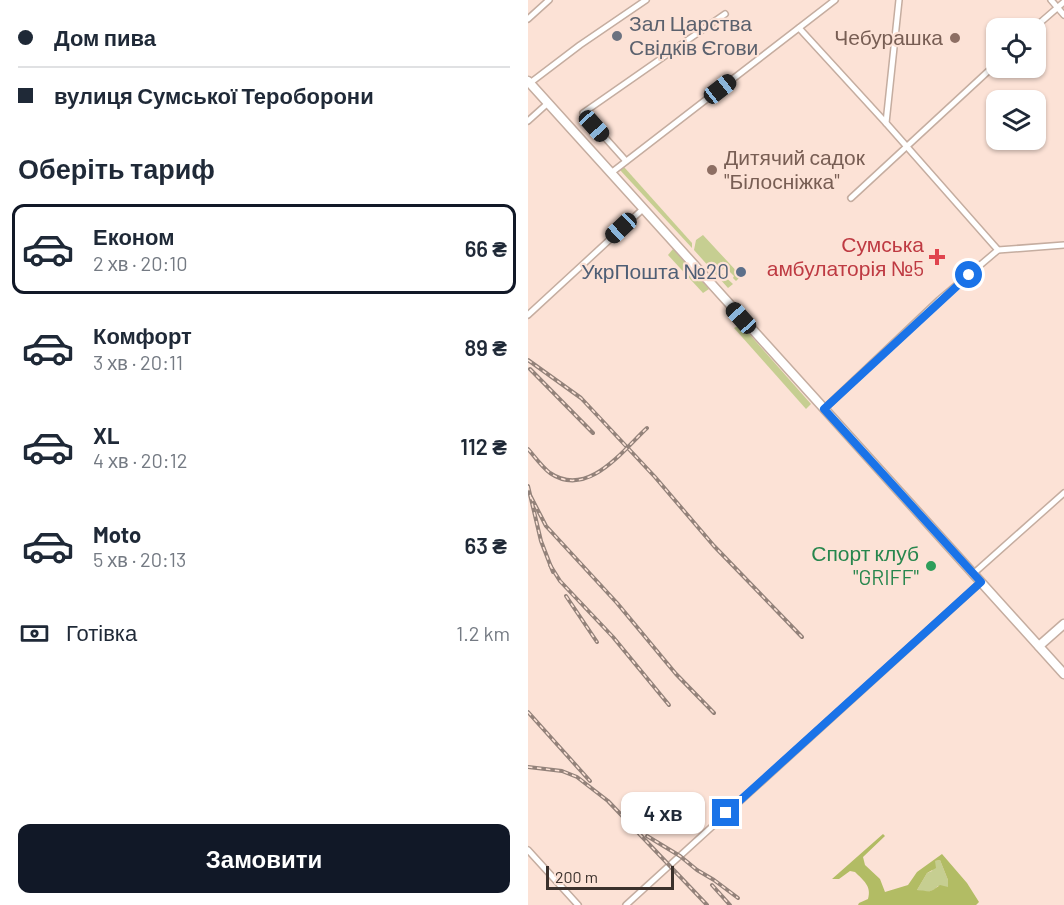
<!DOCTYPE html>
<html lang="uk">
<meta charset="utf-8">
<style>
:root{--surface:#fff;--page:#f2f2f3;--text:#1f2937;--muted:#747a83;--line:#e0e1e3;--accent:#111827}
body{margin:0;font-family:Barlow,sans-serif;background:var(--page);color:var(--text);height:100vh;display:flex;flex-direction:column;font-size:22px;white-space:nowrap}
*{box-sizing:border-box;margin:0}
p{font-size:20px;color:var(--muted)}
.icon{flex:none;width:33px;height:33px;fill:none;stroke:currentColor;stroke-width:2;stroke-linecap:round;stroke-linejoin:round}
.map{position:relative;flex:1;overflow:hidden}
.details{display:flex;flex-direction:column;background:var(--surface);width:528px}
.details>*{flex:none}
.banner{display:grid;align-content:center;height:132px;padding:0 18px;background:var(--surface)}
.fabs{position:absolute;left:458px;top:18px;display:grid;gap:12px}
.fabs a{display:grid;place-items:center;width:60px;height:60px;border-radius:12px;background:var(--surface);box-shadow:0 2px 4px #0004;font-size:30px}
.scale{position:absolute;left:18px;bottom:15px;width:128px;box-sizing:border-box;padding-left:6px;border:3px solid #3b312c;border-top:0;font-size:16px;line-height:21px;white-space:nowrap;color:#3b312c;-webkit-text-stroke:4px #fce2d6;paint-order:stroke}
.end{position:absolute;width:27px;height:27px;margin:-14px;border:8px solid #1a73e8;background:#fff;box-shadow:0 0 0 3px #fff}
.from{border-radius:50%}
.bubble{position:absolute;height:42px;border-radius:12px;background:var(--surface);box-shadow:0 2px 4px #0004;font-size:20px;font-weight:600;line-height:42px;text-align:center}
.car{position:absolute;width:18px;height:36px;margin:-18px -9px;border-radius:8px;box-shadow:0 0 4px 2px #0007;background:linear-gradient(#222 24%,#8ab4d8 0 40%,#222 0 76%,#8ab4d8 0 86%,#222 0)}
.banner b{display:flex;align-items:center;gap:21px;height:57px;font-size:22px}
.banner b+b{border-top:2px solid var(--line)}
.banner i{width:15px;height:15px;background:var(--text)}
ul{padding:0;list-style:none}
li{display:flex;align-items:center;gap:18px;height:90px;margin:0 12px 9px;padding:0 6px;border:3px solid transparent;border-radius:12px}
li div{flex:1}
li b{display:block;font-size:22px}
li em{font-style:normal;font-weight:600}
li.active{border-color:var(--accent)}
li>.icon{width:54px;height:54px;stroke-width:1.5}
h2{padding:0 18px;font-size:27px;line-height:72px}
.pay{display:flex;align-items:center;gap:15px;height:66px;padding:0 18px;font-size:22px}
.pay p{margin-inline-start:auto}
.action{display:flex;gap:12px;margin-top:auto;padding:12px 18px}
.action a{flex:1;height:69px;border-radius:12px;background:var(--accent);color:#fff;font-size:24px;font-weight:600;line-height:69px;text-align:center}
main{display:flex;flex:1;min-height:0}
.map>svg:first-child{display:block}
</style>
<main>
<section class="details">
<div class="banner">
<b><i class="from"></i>Дом пива</b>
<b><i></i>вулиця Сумської Тероборони</b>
</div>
<h2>Оберіть тариф</h2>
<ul>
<li class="active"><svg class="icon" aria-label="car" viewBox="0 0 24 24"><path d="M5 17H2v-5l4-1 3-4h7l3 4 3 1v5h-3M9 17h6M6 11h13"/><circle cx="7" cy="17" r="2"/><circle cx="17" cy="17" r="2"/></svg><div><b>Економ</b><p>2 хв · 20:10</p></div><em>66 ₴</em></li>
<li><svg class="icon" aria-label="car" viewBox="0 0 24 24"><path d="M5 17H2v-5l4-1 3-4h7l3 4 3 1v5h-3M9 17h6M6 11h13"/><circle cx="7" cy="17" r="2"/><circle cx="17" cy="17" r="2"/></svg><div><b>Комфорт</b><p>3 хв · 20:11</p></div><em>89 ₴</em></li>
<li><svg class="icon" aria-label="car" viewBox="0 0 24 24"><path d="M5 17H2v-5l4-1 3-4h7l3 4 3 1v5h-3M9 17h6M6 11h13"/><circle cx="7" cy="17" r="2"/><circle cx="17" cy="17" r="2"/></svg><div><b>XL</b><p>4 хв · 20:12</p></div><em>112 ₴</em></li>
<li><svg class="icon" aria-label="car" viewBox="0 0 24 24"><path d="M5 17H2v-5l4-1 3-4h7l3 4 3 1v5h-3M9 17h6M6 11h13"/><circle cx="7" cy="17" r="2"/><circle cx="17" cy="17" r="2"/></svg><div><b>Moto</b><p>5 хв · 20:13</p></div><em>63 ₴</em></li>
</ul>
<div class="pay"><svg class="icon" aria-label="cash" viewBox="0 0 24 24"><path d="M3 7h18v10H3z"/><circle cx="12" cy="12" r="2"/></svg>Готівка<p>1.2 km</p></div>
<div class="action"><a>Замовити</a></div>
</section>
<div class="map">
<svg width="536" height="905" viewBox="0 0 536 905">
<rect width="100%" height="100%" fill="#fce2d6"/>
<g fill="#c6ce91">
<path d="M96 167 164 243V248L92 170Z"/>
<path d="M175 235 213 276 208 281 205 278 206 276 197 267 192 272 205 284 200 288 166 250 168 240Z"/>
<path d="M145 249 181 289 175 293 140 255Z"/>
<path d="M210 326 216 328 283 404 278 409 206 328Z"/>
<path d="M412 860 420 880V888L410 886C404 893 397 893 389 890L399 873 404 871 407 861Z"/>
</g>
<path fill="#b2bc64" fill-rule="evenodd" d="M355 834 357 836 335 857 337 865 352 879 357 892 380 885 389 872 414 854 439 883 451 902 448 905H330L331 903 340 899C344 886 335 880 327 872L322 871 311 879H304ZM412 860 420 880V887L412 885C400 894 403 891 389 890L399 873 408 868 407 861Z"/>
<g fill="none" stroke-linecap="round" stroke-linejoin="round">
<g stroke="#c5ada0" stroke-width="8">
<g id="minor">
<path d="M371 0 358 123 470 250 536 245"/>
<path d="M523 0 536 15"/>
<path d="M0 19 21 0"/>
<path d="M271 28 358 123"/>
<path d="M506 28 536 2"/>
<path d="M2 83 52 45 118 0"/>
<path d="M0 121 20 103"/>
<path d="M98 161 55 113 197 14"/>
<path d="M83 173 307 0"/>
<path d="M323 198 468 64"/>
<path d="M0 315 116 208"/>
<path d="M296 409 411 300 470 250"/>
<path d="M445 574 536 493"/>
<path d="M0 850 50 905"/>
<path d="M98 905 453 582"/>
</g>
</g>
<g stroke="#c5ada0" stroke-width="11">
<g id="primary">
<path d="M0 81 536 674"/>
<path d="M511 646 536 624"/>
</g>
</g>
<use href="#minor" stroke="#fff" stroke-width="5"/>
<use href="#primary" stroke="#fff" stroke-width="8"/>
<g stroke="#93827a" stroke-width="4">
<g id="rail">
<path d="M0 360 53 398 127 477 186 546 274 637"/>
<path d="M2 369 65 433"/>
<path d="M0 449C7 457 14 467 22 473 60 499 95 450 119 428"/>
<path d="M0 486 13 541 25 572"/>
<path d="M3 497 18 526 89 603 148 674 186 713"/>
<path d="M22 565 32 581 85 637 141 705"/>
<path d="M38 596 69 642"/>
<path d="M0 712 62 781"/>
<path d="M0 767 34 771 49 777 80 801 179 905"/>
<path d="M119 836 152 856 169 870 186 880 210 898"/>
<path d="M184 885 202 905"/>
</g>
</g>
<use href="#rail" stroke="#fce2d6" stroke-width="1.5" stroke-dasharray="4.5" stroke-linecap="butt"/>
</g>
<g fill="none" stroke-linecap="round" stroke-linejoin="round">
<path stroke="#1a73e8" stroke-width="8" d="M198 813 453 582 296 409 441 275"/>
</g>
<circle fill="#6b7280" stroke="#fce2d6" stroke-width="2" cx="89" cy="36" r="6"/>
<g fill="#8d6e63" stroke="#fce2d6" stroke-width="2">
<circle cx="427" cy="38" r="6"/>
<circle cx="184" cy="170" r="6"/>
</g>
<path fill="#e0444e" stroke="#fce2d6" stroke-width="2" d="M406 248h6v6h6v6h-6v6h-6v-6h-6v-6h6z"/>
<circle fill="#5c6f8a" stroke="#fce2d6" stroke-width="2" cx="213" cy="272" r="6"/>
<circle fill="#2e9e5b" stroke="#fce2d6" stroke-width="2" cx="403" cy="566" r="6"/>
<g text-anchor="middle" stroke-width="4.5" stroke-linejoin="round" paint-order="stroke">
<g font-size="21" fill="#5b616d" stroke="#fce2d6" text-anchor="start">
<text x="101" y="31">Зал Царства<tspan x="101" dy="24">Свідків Єгови</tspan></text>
</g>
<g font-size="21" fill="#785e54" stroke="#fce2d6" text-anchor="end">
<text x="415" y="45">Чебурашка</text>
<text x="196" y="165" text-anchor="start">Дитячий садок<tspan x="196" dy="24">"Білосніжка"</tspan></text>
</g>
<g font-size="21" fill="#be3a42" stroke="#fce2d6" text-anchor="end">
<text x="396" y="252">Сумська<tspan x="396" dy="24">амбулаторія №5</tspan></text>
</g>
<g font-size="21" fill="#4e5e75" stroke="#fce2d6" text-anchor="end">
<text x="201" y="279">УкрПошта №20</text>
</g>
<g font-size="21" fill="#27864d" stroke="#fce2d6" text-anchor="end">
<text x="391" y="561">Спорт клуб<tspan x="391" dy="24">"GRIFF"</tspan></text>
</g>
</g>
</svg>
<div class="fabs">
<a><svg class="icon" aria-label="locate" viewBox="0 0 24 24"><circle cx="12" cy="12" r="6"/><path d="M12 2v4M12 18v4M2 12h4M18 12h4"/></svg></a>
<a><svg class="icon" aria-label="layers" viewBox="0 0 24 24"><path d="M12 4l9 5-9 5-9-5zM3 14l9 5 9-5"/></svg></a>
</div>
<div class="scale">200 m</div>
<i class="end from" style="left:441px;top:275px"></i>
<i class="end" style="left:198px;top:813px"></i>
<div class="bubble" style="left:93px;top:792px;width:84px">4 хв</div>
<i class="car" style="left:192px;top:89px;rotate:52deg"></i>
<i class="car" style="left:66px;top:126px;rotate:138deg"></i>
<i class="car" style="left:93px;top:228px;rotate:227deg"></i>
<i class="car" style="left:213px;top:318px;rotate:318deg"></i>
</div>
</main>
